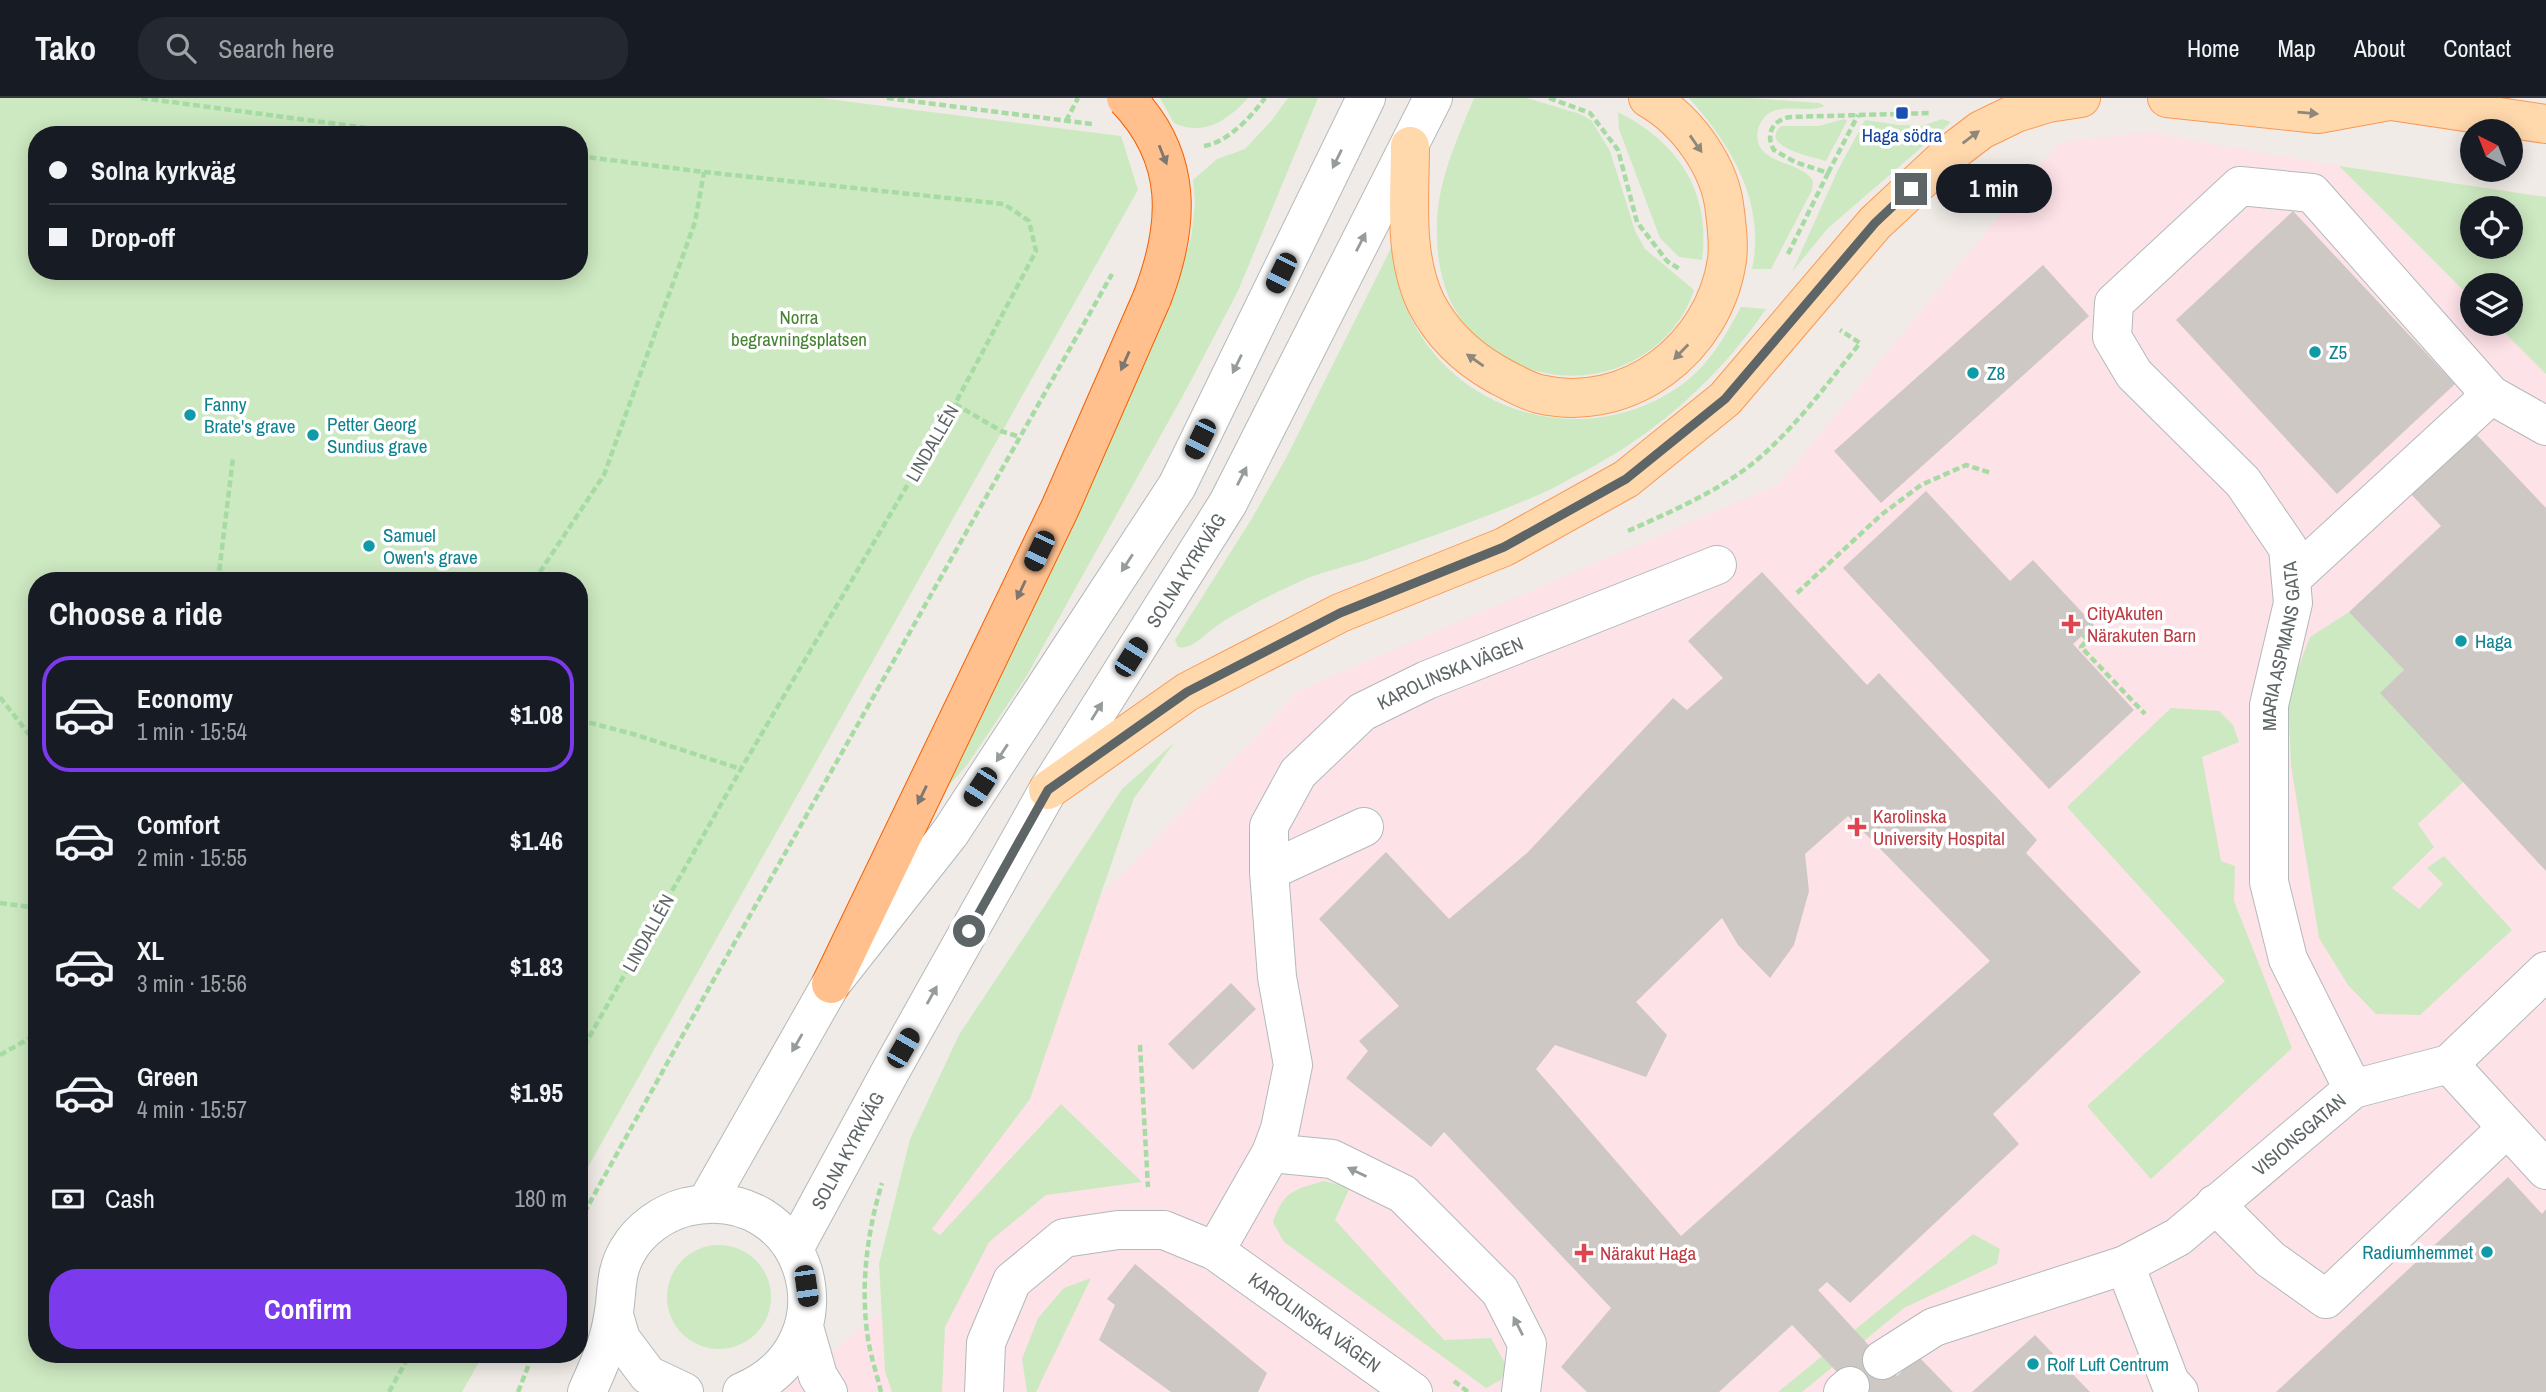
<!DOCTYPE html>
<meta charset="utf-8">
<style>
:root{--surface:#171b24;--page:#242831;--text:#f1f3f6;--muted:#9ea1a6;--line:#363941;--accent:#7c3aed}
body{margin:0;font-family:"Archivo Narrow",sans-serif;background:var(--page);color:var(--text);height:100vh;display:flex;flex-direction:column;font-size:26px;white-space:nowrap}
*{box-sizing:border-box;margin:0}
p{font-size:23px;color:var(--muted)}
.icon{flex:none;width:38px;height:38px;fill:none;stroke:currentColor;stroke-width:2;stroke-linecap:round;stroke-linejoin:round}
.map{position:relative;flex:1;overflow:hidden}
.side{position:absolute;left:28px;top:474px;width:560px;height:791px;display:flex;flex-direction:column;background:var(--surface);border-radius:28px;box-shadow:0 4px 18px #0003}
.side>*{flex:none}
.hud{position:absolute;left:28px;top:28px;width:560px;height:154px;border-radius:28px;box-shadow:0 4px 18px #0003;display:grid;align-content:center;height:154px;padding:0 21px;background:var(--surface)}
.needle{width:46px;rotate:318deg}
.tools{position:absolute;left:2460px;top:21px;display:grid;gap:14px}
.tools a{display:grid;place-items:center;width:63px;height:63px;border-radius:50%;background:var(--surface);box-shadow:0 4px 18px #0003;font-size:35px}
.end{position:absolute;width:32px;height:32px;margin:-16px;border:9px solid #5d6567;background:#fff;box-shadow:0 0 0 4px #fff}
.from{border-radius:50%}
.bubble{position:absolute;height:49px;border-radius:24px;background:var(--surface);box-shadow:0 4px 18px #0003;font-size:23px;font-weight:700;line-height:49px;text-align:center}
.car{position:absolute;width:21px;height:42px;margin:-21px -10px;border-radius:9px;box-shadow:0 0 5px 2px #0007;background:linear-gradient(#222 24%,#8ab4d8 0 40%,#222 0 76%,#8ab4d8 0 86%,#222 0)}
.hud b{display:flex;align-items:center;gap:24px;height:66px;font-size:26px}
.hud b+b{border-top:2px solid var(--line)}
.hud i{width:18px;height:18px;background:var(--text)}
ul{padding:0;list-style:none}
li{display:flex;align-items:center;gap:21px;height:116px;margin:0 14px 10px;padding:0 7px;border:4px solid transparent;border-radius:28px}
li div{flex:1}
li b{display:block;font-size:26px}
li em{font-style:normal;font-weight:700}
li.on{border-color:var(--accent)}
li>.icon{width:63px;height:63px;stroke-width:1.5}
h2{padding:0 21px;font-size:32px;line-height:84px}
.pay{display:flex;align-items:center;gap:18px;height:77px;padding:0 21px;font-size:26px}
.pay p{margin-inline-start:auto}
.action{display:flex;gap:14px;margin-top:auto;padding:14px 21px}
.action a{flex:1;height:80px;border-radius:28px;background:var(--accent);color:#fff;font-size:28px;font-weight:700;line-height:80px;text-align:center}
header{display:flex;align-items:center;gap:42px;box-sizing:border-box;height:98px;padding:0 35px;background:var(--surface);border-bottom:2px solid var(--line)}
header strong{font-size:33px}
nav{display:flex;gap:38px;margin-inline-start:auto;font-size:24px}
.search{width:490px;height:63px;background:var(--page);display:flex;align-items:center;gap:18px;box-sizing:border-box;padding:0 24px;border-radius:28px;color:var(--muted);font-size:26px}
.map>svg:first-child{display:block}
</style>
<header>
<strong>Tako</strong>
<div class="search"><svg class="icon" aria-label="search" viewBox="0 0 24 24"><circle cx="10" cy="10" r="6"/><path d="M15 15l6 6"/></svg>Search here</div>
<nav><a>Home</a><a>Map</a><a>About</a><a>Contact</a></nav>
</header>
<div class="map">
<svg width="2546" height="1294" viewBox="0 0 2546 1294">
<rect width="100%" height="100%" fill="#f0ebe6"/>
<path fill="#fde2e8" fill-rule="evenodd" d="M2145 34 2339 68 2546 99V1294H776L800 1280 902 1197 1035 866 1300 592 1779 386 2060 44ZM2473 110H2511V149H2473ZM2473 187H2511V226H2473Z"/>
<g fill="#cde9c1" fill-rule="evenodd">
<path d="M0 0H820L1121 38 1138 92 579 1085V483H37V1256L483 1257 462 1294H0ZM37 37H579V173H37Z"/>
<path d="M1160 0H1248C1228 22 1203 39 1174 25Z"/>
<path d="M1288 0H1318L1238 193 1186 292 1026 579 967 667 933 705 1131 285 1171 207 1191 140 1195 106 1193 82 1217 61 1245 51 1272 22Z"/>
<path d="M1474 0H1527L1580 16 1591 22 1610 53 1635 133 1645 151 1694 192C1685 221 1664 245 1638 260 1572 299 1481 271 1449 200 1441 180 1437 159 1437 137 1435 88 1456 44 1474 0Z"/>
<path d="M1689 0H1750L1820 5 1824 8C1811 15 1787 6 1771 14 1765 17 1760 24 1758 31 1751 68 1801 61 1813 83L1812 92 1771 171H1752C1766 105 1732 48 1689 0Z"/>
<path d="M1618 14C1678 44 1711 94 1702 162L1679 159 1660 140 1619 31Z"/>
<path d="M1844 21 1847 23 1826 63C1814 59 1758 49 1781 28H1819Z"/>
<path d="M1942 21 1951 24 1828 130 1792 174 1838 72 1865 22 1899 27 1922 28Z"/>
<path d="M2339 68 2546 99V276L2496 226H2511V187H2473V202ZM2473 110H2511V149H2473Z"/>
<path d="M1394 144C1396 166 1396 187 1405 207 1449 316 1584 355 1680 288 1709 268 1725 238 1741 209L1766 211C1719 280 1655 337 1581 375 1567 382 1553 391 1538 397 1485 420 1429 439 1374 459 1351 468 1326 472 1303 482 1277 494 1231 516 1210 533 1201 540 1190 552 1178 549L1175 542 1251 422 1285 362Z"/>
<path d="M2349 514 2404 572 2463 684 2418 726 2434 749 2392 790 2419 811 2443 786 2427 770 2444 758 2512 832 2420 917 2376 916 2348 887 2319 840 2291 667 2288 597 2310 539Z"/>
<path d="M2171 610 2219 613 2233 627 2239 644 2202 659 2221 763 2235 768 2234 803 2292 950 2151 1081 2087 1008 2225 883 2067 709Z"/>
<path d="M1174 645 1134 700 1030 1001 932 1131 940 1137 1061 1006 1142 1084 1046 1097 989 1144 945 1229 942 1294H892L885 1273 879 1166 910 1041 959 937 1122 691Z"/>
<path d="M1324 1083 1350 1089 1335 1122 1444 1242 1491 1240 1507 1269 1501 1282 1486 1290 1284 1144 1273 1124C1284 1093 1293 1092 1324 1083Z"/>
<path d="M1973 1136 2000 1151 1997 1166 1904 1210 1802 1294H1778Z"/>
<circle cx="719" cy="1199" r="52"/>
<path d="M1091 1180 1036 1294H1027L1022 1261 1038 1220 1064 1190Z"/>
</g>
<g fill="#cec8c5" fill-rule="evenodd">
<path d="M2293 113 2455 286 2337 396 2176 222Z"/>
<path d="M2043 167 2089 218 1881 405 1834 353Z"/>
<path d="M2476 336 2546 410V773L2380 595 2404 572 2349 514 2441 428 2411 396Z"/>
<path d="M1926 393 2010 483 2033 462 2094 527 2073 546 2134 612 2049 691 1843 470Z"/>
<path d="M1762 474 1867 587 1879 575 2037 742 2026 755 2141 874 1993 1016 2019 1046 1850 1205 1827 1184 1818 1192 1897 1278 1918 1258 1953 1294H1856L1792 1227 1719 1294H1587L1561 1269 1611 1210 1444 1034 1431 1049 1346 980 1368 953 1359 943 1399 908 1319 821 1386 754 1449 821 1528 754 1673 600 1687 612 1723 580 1688 543ZM1848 718 1990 863 1681 1138 1536 971 1555 947 1646 979 1667 937 1636 904 1722 820 1738 847 1770 880 1794 847 1809 793 1805 756Z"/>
<path d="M1231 885 1256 911 1193 972 1168 946Z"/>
<path d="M2508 1079 2542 1116 2546 1111V1294H2276Z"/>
<path d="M1135 1166 1267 1275 1258 1294H1171L1099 1242 1115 1207 1107 1201Z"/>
<path d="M2035 1237 2090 1294H1972Z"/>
</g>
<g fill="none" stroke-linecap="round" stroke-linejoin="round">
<g stroke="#b3b9bb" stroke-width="40">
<g id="minor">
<path d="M2291 481 2491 297"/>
<path d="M1269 773 1364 729"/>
<path d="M2449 966 2546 1072"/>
<path id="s1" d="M2353 991 2288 861 2269 784V607L2293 505 2288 450 2243 384 2134 276 2112 239 2114 205 2240 88 2312 95 2491 297 2546 328"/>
<path d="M1271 1055 1332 1061 1403 1096 1500 1193 1527 1246 1521 1294"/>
<path d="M707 1104 831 886 950 735 1177 388 1366 0"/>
<path d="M2215 1106 2270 1161 2326 1201 2507 1030"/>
<path id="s2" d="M794 1151 890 974 1048 692 1228 405 1433 0"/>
<path id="s3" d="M1215 1153 1271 1055 1280 1031 1293 967 1277 879 1269 773V728L1298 675 1362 614 1427 582 1717 467"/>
<path d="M2125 1167 2170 1284 2179 1294"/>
<path d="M614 1217 621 1241 648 1277 684 1294"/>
<path d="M804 1229 818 1278 828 1294"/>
<path id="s4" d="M1882 1262 1934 1229 2125 1167 2178 1139 2353 991 2449 966 2546 873"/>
<path d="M587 1294C598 1269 609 1246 613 1219 618 1194 614 1175 628 1152 640 1131 663 1115 686 1109 808 1081 857 1246 742 1294"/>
<path id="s5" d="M984 1294 986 1245 1012 1183 1064 1140 1118 1132H1164L1215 1153 1413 1294"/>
<path d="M1843 1294 1850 1288"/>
</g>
</g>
<g stroke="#fa9955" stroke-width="40">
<g id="major">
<path d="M2167 0 2318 16 2389 3"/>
<path d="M2371 0 2546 26"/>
<path d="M1410 48C1410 99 1403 157 1426 205 1442 236 1466 259 1496 276 1509 283 1524 292 1539 296 1629 317 1714 250 1727 162 1729 146 1727 130 1725 114 1721 69 1687 22 1648 0"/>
<path d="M1048 692 1187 594 1340 515 1504 449 1626 381 1725 301 1875 125 1947 58 1981 32 2016 15 2048 5 2081 0"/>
</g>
</g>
<g stroke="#f65e00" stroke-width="40">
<path id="highway" d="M831 886 1060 410 1152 200"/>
</g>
<g stroke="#a6dca3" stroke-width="4.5" stroke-dasharray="7 3.5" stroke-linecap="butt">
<path d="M141 0 420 37"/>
<path d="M887 0 1092 26"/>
<path d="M1549 0 1590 15 1618 52 1637 124 1667 163 1681 172"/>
<path d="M1066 23 1078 0"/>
<path d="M1204 48C1228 44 1251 19 1265 0"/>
<path d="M579 58 704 74 1004 106 1029 123 1036 153 955 306 741 671 579 957"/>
<path d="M1828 75 1858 17"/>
<path d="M1788 156 1828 75 1795 64 1774 52C1765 37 1772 22 1790 19L1932 15"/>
<path d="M955 306 1001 333 1020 339"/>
<path d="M1628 433C1670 414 1715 395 1752 366 1794 332 1826 287 1860 245L1840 232"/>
<path d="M218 483 233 360"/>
<path d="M534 483 604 377 695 124 704 74"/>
<path d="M1797 495 1881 417 1921 387 1966 367 1991 375"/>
<path d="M2083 537 2088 542 2081 549 2145 616"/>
<path d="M2088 542 2094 537 2101 545"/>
<path d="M0 599 37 647"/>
<path d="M579 622 633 636 741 671"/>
<path d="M0 805 37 810"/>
<path d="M1140 947 1148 1089"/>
<path d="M0 957 37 936"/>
<path d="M579 1124 700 906 1112 176"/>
<path d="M1454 1283 1468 1294"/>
<path d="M389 1294 410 1256"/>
<path d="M518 1294 533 1256"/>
<path d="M881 1294C877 1277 871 1259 868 1241 860 1189 867 1134 882 1085"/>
</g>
<use href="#minor" stroke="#fff" stroke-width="38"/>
<use href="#major" stroke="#ffd8ac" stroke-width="38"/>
<use href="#highway" stroke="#ffc08e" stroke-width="38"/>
<g stroke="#f65e00" stroke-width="40" stroke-linecap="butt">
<path id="highway-bridge" d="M1126 0C1184 60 1180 127 1152 200"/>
</g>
<use href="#highway-bridge" stroke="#ffc08e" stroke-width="38"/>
</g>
<defs><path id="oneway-solid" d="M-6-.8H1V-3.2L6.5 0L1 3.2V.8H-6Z" transform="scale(1.75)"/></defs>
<g fill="#8e887c">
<use href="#oneway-solid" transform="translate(2308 15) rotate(5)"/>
<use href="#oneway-solid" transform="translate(1971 39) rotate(-37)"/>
<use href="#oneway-solid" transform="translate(1696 46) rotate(55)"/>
<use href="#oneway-solid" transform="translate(1681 254) rotate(134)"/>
<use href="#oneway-solid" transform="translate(1475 262) rotate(-145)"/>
</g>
<g fill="#7d776f">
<use href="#oneway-solid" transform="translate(1163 57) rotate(68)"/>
<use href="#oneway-solid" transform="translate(1125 263) rotate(114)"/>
<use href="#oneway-solid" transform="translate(1021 492) rotate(115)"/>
<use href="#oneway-solid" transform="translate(922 697) rotate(116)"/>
</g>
<g fill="#969b9c">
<use href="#oneway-solid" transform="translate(1337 61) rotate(116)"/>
<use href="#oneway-solid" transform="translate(1361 144) rotate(-63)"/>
<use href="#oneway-solid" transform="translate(1237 266) rotate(116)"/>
<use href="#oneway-solid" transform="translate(1242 378) rotate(-63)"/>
<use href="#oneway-solid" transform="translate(1127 465) rotate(123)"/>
<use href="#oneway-solid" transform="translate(1097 613) rotate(-58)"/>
<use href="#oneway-solid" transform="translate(1002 655) rotate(123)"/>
<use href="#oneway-solid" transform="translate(932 897) rotate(-61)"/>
<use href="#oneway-solid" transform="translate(797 945) rotate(120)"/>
<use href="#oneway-solid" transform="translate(1357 1074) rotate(-154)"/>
<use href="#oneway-solid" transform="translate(1518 1228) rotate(-117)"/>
</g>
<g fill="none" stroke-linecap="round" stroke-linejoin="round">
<path stroke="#5d6567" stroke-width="9" d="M969 833 1048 692 1187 594 1340 515 1504 449 1626 381 1725 301 1875 125 1911 91"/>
</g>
<rect fill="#1a4fb4" stroke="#fff" stroke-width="2.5" x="1895" y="8" width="14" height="14" rx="3.5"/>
<g fill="#0f9aa8" stroke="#fff" stroke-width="2.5">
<circle cx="2315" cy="254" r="7"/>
<circle cx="1973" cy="275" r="7"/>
<circle cx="190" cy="317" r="7"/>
<circle cx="313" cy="337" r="7"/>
<circle cx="369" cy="448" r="7"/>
<circle cx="2461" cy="543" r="7"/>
<circle cx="2487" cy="1154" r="7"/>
<circle cx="2033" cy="1266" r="7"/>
</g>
<g fill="#e0444e" stroke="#fff" stroke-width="2.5">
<path d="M2067.5 515.5h7v7h7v7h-7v7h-7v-7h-7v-7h7z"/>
<path d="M1853.5 718.5h7v7h7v7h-7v7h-7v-7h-7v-7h7z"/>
<path d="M1580.5 1144.5h7v7h7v7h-7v7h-7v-7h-7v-7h7z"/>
</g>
<g text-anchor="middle" stroke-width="7" stroke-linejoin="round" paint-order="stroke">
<g font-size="19" fill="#164399" stroke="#fff">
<text x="1902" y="44">Haga södra</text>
</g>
<g font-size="19" fill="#458430" stroke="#fff">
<text x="799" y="226">Norra<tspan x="799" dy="22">begravningsplatsen</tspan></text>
</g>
<g font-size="19" fill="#0d838f" stroke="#fff" text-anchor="start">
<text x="2329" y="261">Z5</text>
<text x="1987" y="282">Z8</text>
<text x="204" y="313">Fanny<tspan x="204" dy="22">Brate's grave</tspan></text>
<text x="327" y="333">Petter Georg<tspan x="327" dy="22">Sundius grave</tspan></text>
<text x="383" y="444">Samuel<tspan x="383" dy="22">Owen's grave</tspan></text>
<text x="2475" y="550">Haga</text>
<text x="2473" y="1161" text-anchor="end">Radiumhemmet</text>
<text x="2047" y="1273">Rolf Luft Centrum</text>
</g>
<g font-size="19" fill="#5d6567" stroke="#fff">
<text transform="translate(932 345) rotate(-60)" y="7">LINDALLÉN</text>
<text dy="7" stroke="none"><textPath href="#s2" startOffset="784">SOLNA KYRKVÄG</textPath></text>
<text dy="7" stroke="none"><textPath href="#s1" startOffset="462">MARIA ASPMANS GATA</textPath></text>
<text dy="7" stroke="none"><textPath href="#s3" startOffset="690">KAROLINSKA VÄGEN</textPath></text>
<text transform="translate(648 835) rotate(-61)" y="7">LINDALLÉN</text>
<text dy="7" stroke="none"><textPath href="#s4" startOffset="481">VISIONSGATAN</textPath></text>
<text dy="7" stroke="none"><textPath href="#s2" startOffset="112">SOLNA KYRKVÄG</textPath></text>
<text dy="7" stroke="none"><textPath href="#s5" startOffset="462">KAROLINSKA VÄGEN</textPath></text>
</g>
<g font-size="19" fill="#be3a42" stroke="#fff" text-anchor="start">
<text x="2087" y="522">CityAkuten<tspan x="2087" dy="22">Närakuten Barn</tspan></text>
<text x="1873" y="725">Karolinska<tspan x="1873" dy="22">University Hospital</tspan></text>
<text x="1600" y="1162">Närakut Haga</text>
</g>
</g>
</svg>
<div class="tools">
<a><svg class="needle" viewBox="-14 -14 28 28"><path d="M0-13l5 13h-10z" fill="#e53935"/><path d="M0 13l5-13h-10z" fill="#9ea1a6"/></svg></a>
<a><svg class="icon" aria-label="locate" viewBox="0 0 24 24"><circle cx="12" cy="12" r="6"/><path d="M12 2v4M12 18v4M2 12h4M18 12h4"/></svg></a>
<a><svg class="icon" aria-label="layers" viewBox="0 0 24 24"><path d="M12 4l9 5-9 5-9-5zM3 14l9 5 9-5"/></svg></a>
</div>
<i class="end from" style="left:969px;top:833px"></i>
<i class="end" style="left:1911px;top:91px"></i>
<div class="bubble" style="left:1936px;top:66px;width:116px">1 min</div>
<i class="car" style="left:1281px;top:175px;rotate:206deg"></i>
<i class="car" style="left:1200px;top:341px;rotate:206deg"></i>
<i class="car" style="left:1039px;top:453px;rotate:205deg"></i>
<i class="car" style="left:1131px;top:559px;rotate:32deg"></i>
<i class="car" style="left:980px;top:689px;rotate:213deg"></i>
<i class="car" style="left:903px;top:950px;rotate:30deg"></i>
<i class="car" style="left:806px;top:1188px;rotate:172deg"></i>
<div class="hud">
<b><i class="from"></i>Solna kyrkväg</b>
<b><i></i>Drop-off</b>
</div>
<section class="side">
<h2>Choose a ride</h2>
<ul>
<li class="on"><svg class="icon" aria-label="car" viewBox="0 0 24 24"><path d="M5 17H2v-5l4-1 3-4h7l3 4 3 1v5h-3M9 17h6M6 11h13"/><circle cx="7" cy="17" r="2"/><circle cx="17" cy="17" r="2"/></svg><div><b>Economy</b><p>1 min · 15:54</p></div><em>$1.08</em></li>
<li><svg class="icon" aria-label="car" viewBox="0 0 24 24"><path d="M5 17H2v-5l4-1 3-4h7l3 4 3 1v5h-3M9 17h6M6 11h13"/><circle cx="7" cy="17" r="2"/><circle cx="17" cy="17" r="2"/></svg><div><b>Comfort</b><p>2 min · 15:55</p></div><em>$1.46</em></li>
<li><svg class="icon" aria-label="car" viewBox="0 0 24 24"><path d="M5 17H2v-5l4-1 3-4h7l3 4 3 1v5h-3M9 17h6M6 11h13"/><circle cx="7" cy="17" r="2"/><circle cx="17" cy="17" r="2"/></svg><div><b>XL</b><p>3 min · 15:56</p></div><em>$1.83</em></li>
<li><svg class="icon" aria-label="car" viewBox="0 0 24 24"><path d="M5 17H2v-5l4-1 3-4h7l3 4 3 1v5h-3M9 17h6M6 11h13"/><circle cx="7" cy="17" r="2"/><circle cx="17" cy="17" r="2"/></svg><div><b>Green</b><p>4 min · 15:57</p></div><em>$1.95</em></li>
</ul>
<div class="pay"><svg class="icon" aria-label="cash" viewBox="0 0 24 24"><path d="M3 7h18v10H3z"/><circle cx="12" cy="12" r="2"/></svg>Cash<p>180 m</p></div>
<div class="action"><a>Confirm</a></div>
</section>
</div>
